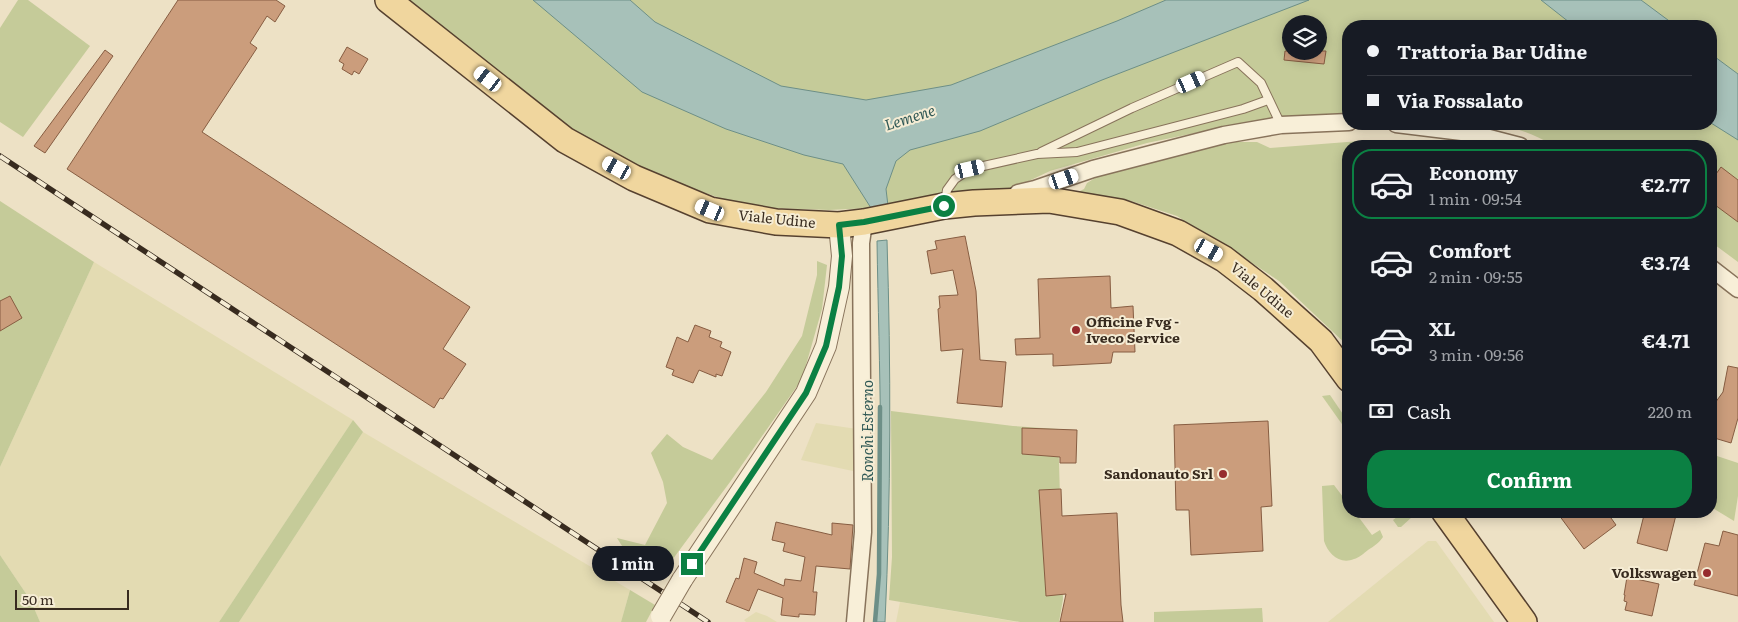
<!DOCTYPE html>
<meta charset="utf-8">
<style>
:root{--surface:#171b24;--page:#242831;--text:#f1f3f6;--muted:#9ea1a6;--line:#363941;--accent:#0b8043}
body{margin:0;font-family:Literata,serif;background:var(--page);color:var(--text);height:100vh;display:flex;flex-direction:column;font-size:19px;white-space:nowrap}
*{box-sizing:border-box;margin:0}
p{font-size:16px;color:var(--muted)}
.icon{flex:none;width:28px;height:28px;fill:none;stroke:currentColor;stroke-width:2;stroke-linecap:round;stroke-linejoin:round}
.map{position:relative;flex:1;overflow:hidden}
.panel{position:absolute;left:1342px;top:140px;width:375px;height:378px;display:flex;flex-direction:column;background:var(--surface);border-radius:20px;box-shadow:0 2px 12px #0003}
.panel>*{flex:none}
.top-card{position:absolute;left:1342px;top:20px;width:375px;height:110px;border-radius:20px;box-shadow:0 2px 12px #0003;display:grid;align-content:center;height:110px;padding:0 25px;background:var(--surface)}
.buttons{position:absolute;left:1282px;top:15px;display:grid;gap:10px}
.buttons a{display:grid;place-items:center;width:45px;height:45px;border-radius:50%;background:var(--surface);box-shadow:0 2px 12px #0003;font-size:25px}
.scale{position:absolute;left:15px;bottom:12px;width:114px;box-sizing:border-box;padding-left:5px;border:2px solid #382b1f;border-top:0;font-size:14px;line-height:18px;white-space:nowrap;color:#382b1f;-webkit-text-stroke:4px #f5ecd4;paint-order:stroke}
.end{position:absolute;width:22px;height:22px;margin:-11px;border:6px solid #0b8043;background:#fff;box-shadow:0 0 0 2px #fff}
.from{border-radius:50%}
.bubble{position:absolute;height:35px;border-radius:18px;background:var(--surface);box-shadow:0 2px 12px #0003;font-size:16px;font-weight:700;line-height:35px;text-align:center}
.car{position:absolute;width:15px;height:30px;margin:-15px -8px;border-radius:6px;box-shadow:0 0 4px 1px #0007;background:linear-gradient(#fff 24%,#345 0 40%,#fff 0 76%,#345 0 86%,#fff 0)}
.top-card b{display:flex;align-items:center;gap:18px;height:48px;font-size:19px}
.top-card b+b{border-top:1px solid var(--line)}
.top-card i{width:12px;height:12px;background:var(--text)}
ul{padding:9px 0 0;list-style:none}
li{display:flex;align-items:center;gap:15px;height:70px;margin:0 10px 8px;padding:0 15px;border:2px solid transparent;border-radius:20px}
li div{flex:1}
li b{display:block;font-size:19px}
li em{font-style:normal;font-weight:700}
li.selected{border-color:var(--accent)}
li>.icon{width:45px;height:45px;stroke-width:1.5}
.pay{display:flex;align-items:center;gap:12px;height:55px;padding:0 25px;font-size:19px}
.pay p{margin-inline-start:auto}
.action{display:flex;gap:10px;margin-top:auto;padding:10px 25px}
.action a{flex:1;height:58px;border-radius:20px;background:var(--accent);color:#fff;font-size:20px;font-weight:700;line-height:58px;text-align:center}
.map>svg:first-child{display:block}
</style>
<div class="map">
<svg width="1738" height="622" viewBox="0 0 1738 622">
<rect width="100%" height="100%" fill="#ede1c5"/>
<g fill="#e3dbb2">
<path d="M94 262 353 420 219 622H40L31 601 0 555V467Z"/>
<path d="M816 423 857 429 853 471 801 460Z"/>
<path d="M363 432 630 590 621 622H239Z"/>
<path d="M1428 541H1436L1494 622H1328Z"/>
<path d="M900 602 1017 622H896Z"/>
<path d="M756 612 767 616 777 622H746L744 620Z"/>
</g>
<g fill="#c5cb99" fill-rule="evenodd">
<path d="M18 0H28L90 46 23 137 0 122V28Z"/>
<path d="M400 0H1738V262L1711 242V146H1555C1533 134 1514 126 1488 124H1711V26H1349V113L1294 116 1243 123 1147 143 1050 171 1014 188 987 192 978 190 940 195 871 208 829 210 771 208 723 199 685 186 642 169 583 138ZM1291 24H1319V51H1291Z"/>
<path d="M1373 140 1448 146H1349V347L1279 281 1228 247 1200 231 1177 216 1131 201 1076 193 1084 189 1087 183 1113 167 1224 142H1257L1270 148Z"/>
<path d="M0 201 94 262 0 467Z"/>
<path d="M817 261 827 265 822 309 802 379 730 482 661 575 629 557 617 538 645 545 667 503 663 482 651 453 667 434 683 447 712 460 766 392 802 336 817 275Z"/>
<path d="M1330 395 1349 423V434L1322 396Z"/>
<path d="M891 411 1013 426 1058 429 1063 599 1059 622H1020L889 600 892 557Z"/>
<path d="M353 420 363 432 239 622H219Z"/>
<path d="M1711 454 1738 463V496L1734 521 1711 507Z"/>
<path d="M1334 485 1349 505V511H1354L1372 535 1380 530 1383 537C1379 543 1374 546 1368 550 1364 553 1359 558 1354 559 1340 565 1328 554 1324 541L1322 486Z"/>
<path d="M1399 511H1408L1412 517 1401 527H1398L1393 520 1401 514Z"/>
<path d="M0 555 31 601 40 622H0Z"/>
<path d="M630 590 655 605 646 622H621Z"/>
<path d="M1262 608 1263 622H1154V612Z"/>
</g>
<g fill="#a7c1b9" stroke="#6d8f87">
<path d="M533 0H630L655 22 781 86 866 100 951 85 1117 21 1166 0H1309L1102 80 980 131 910 150 896 161 886 189 888 206 871 208 843 164 804 155 726 129 642 92Z"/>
<path d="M1541 0H1641L1676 26H1574Z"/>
<path d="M1711 54 1738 74V140L1711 123Z"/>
<path d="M887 240C891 367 891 495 885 622H875C885 496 879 368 877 241Z"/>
</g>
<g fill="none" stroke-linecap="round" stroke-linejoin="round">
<path stroke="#6d8f87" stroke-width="4.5" d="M875 622 879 574 880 407"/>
</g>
<g fill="#cb9d7c" stroke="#875d42">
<path d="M178 0H276L285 6 275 22 267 16 250 43 257 48 202 132 470 307 443 349 466 364 443 399 440 398 434 408 67 169Z"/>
<path d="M347 47 368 59 359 74 354 71 352 75 342 69 344 64 339 61Z"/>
<path d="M105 50 113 56 45 153 34 146Z"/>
<path d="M1285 51H1326L1324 64 1284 60Z"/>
<path d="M1721 167 1738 180V222L1711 202V181Z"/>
<path d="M965 236 976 291 980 360 1006 362 1002 407 957 403 963 349 941 351 938 309 940 308 939 296 958 295 953 270 931 274 927 251 937 249 935 241Z"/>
<path d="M1110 276 1111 308 1133 306 1135 352H1113L1111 363 1053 366V354L1016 355 1015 339 1040 338 1038 279Z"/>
<path d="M10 296 22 318 0 331V301Z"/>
<path d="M695 325 711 331 709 337 722 342 720 347 731 352 722 376 716 374V377L699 370 693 383 672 375 674 370 666 367 677 337 688 342Z"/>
<path d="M1728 366 1738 368V418L1731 443 1711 437V402L1715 403 1723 392Z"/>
<path d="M1268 421 1272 506 1261 507 1263 551 1191 555 1189 510H1176L1174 425Z"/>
<path d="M1022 428 1077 430 1076 463H1060V457L1022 454Z"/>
<path d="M1061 489 1062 516 1117 513 1121 605 1123 622H1060L1066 594 1046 596 1039 490Z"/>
<path d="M1556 511H1606L1616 525 1584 549Z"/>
<path d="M1645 511H1677L1667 551 1637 543Z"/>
<path d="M776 522 832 535V523L853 525 850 569 816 566 813 592H817L815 615 799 614V617L781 615 783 598 758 589 749 611 726 602 736 578 739 579 744 558 757 562 754 573 784 586 785 579 801 581 805 557 783 551 785 543 772 540Z"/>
<path d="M1723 531 1738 535V596L1694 585 1705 543 1719 546Z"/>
<path d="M1627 577 1659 584 1652 616 1625 610 1627 602 1624 601 1625 595H1624Z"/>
</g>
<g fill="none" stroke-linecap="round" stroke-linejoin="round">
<g stroke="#88735b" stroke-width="10">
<g id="service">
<path d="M1041 152 1132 108 1238 62 1261 83 1281 125"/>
<path d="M945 202 947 190 955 179 970 169 1037 154 1077 152 1243 109 1268 100"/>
</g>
</g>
<g stroke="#88735b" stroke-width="19">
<g id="minor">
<path d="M1396 124 1470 133 1520 146"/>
<path d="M1018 193 1035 189 1093 169 1224 135 1281 125 1349 122"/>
<path d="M1711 268 1738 289"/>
<path d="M855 622 863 532 861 243 864 222"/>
</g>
</g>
<g stroke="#88735b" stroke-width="22">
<path id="tertiary" d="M682 580 806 393 826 346 839 287 842 256 839 225"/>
</g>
<g stroke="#56412f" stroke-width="28">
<g id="primary">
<path d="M388 0 565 140 634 178 710 210 776 222 839 225 864 222 944 206 974 203 1049 200 1120 212 1178 233 1224 259 1263 289 1321 341 1349 379"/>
<path d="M1444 511 1524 622"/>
</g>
</g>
<use href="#service" stroke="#f8efd8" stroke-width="8"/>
<use href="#minor" stroke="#f8efd8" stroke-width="16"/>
<use href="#tertiary" stroke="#f8efd8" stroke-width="20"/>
<use href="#primary" stroke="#f0d69e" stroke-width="25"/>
<g stroke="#382b1f" stroke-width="5.5">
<path id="rail" d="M0 156 708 622"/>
</g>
<use href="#rail" stroke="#f5ecd4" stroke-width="4" stroke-dasharray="11" stroke-linecap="butt"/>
<g stroke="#88735b" stroke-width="22" stroke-linecap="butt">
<path id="tertiary-bridge" d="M661 616 682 580"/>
</g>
<use href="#tertiary-bridge" stroke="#f8efd8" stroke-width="20"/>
</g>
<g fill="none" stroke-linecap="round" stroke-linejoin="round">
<path stroke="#0b8043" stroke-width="6" d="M692 564 806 393 826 346 839 287 842 256 839 225 864 222 944 206"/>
</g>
<g fill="#962c2d" stroke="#f5ecd4" stroke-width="2">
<circle cx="1076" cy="330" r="5"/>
<circle cx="1223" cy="474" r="5"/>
<circle cx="1707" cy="573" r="5"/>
</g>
<g text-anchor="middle" stroke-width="4" stroke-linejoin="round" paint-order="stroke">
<g font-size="14" fill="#382b1f" stroke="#f5ecd4">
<text transform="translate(777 219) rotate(6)" y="5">Viale Udine</text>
<text transform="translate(1262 290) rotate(40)" y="5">Viale Udine</text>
</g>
<g font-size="14" font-weight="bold" fill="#382b1f" stroke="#f5ecd4" text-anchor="end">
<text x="1086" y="327" text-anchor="start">Officine Fvg -<tspan x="1086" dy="16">Iveco Service</tspan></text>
<text x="1213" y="479">Sandonauto Srl</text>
<text x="1697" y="578">Volkswagen</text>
</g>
<g font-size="15" font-style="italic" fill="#2f5855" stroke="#f5ecd4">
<text transform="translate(910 118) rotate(-18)" y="5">Lemene</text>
<text transform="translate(868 431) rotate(-90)" y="5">Ronchi Esterno</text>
</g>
</g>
</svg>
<div class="buttons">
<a><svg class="icon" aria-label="layers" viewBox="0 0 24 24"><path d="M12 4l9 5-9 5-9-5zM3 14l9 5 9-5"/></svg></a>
</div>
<div class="scale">50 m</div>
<i class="end from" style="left:944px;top:206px"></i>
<i class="end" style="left:692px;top:564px"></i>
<div class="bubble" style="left:592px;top:546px;width:82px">1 min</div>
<i class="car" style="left:488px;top:79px;rotate:308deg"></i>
<i class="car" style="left:1191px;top:82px;rotate:66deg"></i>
<i class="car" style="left:617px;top:168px;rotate:299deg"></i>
<i class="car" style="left:970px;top:169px;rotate:77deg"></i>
<i class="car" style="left:1064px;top:179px;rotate:71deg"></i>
<i class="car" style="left:710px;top:210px;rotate:293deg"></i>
<i class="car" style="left:1209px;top:250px;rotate:119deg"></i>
<div class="top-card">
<b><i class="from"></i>Trattoria Bar Udine</b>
<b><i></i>Via Fossalato</b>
</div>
<section class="panel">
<ul>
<li class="selected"><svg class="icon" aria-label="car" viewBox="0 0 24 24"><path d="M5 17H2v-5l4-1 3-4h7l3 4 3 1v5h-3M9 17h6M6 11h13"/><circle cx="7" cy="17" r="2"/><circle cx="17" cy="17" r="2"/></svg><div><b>Economy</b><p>1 min · 09:54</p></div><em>€2.77</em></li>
<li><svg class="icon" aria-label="car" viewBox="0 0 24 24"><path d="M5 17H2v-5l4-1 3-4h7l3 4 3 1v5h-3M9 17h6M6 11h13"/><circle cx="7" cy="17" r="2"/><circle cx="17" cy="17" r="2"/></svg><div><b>Comfort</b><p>2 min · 09:55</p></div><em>€3.74</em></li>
<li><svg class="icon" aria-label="car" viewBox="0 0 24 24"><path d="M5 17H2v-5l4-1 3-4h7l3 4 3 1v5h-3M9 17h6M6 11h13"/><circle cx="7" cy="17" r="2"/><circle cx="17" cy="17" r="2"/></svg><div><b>XL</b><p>3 min · 09:56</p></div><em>€4.71</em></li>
</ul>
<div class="pay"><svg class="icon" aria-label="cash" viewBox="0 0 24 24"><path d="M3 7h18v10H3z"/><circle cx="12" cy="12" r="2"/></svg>Cash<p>220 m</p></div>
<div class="action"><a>Confirm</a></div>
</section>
</div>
